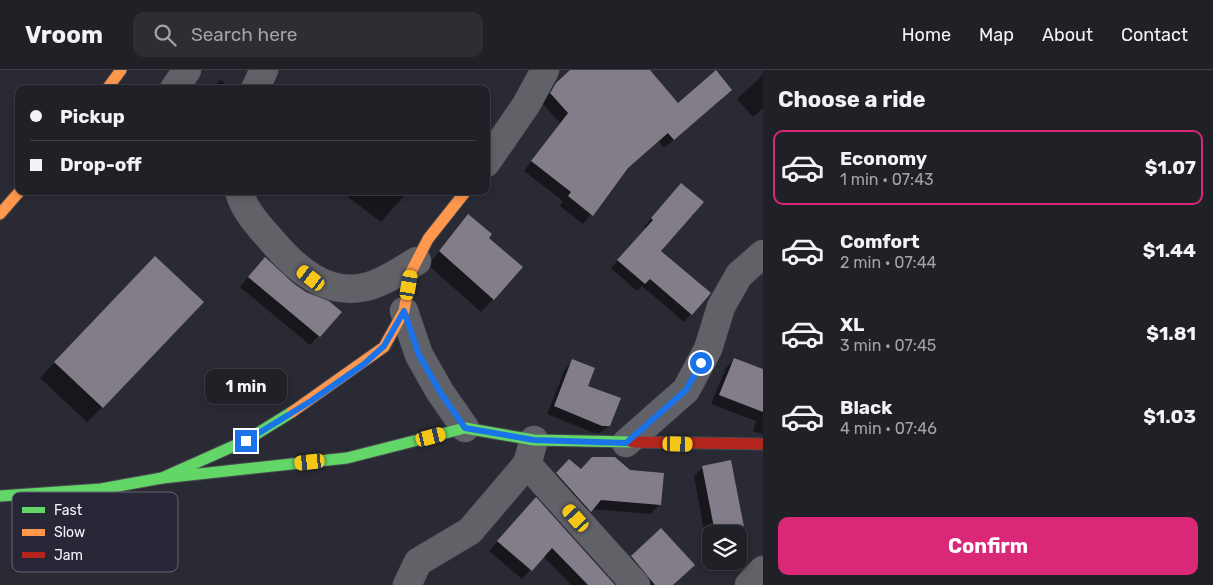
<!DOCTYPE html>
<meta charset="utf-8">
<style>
:root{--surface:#202027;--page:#2d2d33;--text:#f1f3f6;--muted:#a2a3a7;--line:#3d3e44;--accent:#db2777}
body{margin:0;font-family:Rubik,sans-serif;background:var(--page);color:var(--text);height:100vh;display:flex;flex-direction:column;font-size:19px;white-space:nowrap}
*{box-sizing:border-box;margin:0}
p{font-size:16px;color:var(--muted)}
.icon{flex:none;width:28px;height:28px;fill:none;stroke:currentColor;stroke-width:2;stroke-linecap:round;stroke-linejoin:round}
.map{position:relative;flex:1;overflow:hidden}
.panel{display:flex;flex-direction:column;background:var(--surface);width:450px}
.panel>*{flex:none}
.top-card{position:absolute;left:15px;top:15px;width:475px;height:110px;border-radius:10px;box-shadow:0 2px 8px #0003,0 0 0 1px var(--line);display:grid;align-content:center;height:110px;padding:0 15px;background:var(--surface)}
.controls{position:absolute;left:702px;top:455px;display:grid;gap:10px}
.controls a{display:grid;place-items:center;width:45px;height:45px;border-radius:10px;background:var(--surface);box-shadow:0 2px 8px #0003,0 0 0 1px var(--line);font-size:25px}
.end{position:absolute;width:22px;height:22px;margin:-11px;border:6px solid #1a73e8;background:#fff;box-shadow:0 0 0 2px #fff}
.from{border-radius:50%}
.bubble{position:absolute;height:35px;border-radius:10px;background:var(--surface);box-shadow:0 2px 8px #0003,0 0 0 1px var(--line);font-size:16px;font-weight:700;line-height:35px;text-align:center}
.car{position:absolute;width:15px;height:30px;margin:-15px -8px;border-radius:6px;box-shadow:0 0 4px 1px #0007;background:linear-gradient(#f5c518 24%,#345 0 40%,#f5c518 0 76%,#345 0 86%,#f5c518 0)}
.top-card b{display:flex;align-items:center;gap:18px;height:48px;font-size:19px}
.top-card b+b{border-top:1px solid var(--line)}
.top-card i{width:12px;height:12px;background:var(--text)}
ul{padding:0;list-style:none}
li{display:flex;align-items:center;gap:15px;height:75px;margin:0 10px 8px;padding:0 5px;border:2px solid transparent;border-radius:10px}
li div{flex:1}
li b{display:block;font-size:19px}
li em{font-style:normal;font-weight:700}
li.on{border-color:var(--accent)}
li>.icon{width:45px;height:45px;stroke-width:1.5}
h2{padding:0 15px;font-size:22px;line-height:60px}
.primary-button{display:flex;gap:10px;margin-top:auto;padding:10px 15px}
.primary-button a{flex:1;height:58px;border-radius:10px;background:var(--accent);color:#fff;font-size:20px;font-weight:700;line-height:58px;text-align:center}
header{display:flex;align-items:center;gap:30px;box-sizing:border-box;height:70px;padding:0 25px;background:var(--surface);border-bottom:1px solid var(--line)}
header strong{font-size:24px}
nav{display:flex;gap:28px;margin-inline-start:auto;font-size:18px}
.search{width:350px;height:45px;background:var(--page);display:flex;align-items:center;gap:12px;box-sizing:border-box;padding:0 18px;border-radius:10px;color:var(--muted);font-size:19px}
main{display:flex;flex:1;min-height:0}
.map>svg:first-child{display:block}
</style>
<header>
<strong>Vroom</strong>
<div class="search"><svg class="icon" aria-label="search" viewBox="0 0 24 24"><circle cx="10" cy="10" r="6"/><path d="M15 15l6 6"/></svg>Search here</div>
<nav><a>Home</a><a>Map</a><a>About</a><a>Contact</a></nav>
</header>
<main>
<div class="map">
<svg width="763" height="515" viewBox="0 0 763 515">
<rect width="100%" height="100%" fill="#2a2a34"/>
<g fill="#0007">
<path d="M572 0H648L677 35 722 29 664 78 659 71 624 101 583 154 560 136 563 131 524 101 560 53 542 33 547 23Z"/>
<path d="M763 5V38L753 47 737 29Z"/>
<path d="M220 10 234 19H212Z"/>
<path d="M340 121H408L381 152Z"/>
<path d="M674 122 660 181 709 223 684 252 642 216 637 221 611 198 646 158 644 157Z"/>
<path d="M468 145 487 168 493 229 481 242 428 195Z"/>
<path d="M256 197 293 214 340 242 310 275 240 217Z"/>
<path d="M140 203 102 337 87 352 40 308Z"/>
<path d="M735 289 763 300V364L753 361 756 351 711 334 726 298Z"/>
<path d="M573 291 609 355 600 363H594L547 344 565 299Z"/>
<path d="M703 397 742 457 735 464H711V470L706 471 694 406Z"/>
<path d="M560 399 662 404 659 435 650 444 591 439 581 449 548 413Z"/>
<path d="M535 429 613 515H571L543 486 522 509 489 481Z"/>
<path d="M632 487 672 515H639L623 496Z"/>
</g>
<g fill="#837c89">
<path d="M570 0H650L678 33 716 0 732 20 674 70 668 63 628 98 593 146 568 126 571 122 531 91 568 43 550 23 556 13Z"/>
<path d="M681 113 704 132 661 181 711 223 692 245 650 209 645 214 617 190 653 150 651 148Z"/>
<path d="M468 144 492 164 489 168 523 197 494 230 439 181Z"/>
<path d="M155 186 204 232 103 338 54 292Z"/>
<path d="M265 187 293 213 306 222 329 231 342 242 320 267 248 207Z"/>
<path d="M734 288 763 299V342L719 325Z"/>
<path d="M572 289 595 298 588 316 621 328 610 356H602L554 336Z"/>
<path d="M592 387H615L630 400 664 403 661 435 601 430 591 442 556 403 569 389 581 399Z"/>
<path d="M731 390 744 457 715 463 702 396Z"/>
<path d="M536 427 615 515H588L552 478 532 501 497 471Z"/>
<path d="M661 458 695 495 673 515H655L631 486Z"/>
</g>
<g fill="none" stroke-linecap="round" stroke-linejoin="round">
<g stroke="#494950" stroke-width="29">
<g id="street">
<path d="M174 19 187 0"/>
<path d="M255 19 264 0"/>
<path d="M486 93 526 35 545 0"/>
<path d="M239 121C244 141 260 157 273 172 296 199 327 226 365 217 384 213 401 200 417 191"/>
<path d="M404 241 419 285 440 322 465 358"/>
<path d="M626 373 686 320 708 279 721 237 739 205 763 184"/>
<path d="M527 394 636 515"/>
<path d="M407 515 418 492 470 461 527 394 534 370"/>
<path d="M749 515 763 500"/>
</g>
</g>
<g stroke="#494950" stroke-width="13">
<g id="fast">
<path d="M162 408 347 388 465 358 534 370 632 372"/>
<path d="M0 426 101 419 162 408 245 371 292 342"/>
</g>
</g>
<g stroke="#494950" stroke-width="13">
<g id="slow">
<path d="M107 19 121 0"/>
<path d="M0 144 20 121"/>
<path d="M292 342 384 277 404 241 411 202 428 169 466 121"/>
</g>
</g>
<g stroke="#494950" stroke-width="13">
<path id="jam" d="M632 372 763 374"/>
</g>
<use href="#street" stroke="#616168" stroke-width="28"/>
<use href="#fast" stroke="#63d668" stroke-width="11"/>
<use href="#slow" stroke="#ff974d" stroke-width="11"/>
<use href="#jam" stroke="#b3261e" stroke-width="11"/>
</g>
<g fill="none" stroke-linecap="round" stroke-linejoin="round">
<path stroke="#1a73e8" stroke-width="6" d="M246 371 311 331 364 294 384 276 404 241 419 285 440 322 465 358 534 370 626 373 686 320 701 293"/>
</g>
<rect x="12" y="422" width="166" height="80" rx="8" fill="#272737" stroke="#646473" stroke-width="1"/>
<rect x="22" y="437" width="23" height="6" fill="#63d668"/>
<rect x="22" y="459" width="23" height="7" fill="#ff974d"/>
<rect x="22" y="482" width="23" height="6" fill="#b3261e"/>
<g font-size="14" fill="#f3f3fe">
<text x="54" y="445">Fast</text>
<text x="54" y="467">Slow</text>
<text x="54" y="490">Jam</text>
</g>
</svg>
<div class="controls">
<a><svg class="icon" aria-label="layers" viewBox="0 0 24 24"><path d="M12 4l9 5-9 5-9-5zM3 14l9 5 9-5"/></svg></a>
</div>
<i class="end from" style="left:701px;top:293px"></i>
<i class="end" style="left:246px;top:371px"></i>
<div class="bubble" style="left:205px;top:299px;width:82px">1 min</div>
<i class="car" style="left:311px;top:208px;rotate:308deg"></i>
<i class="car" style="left:409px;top:215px;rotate:10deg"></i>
<i class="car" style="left:431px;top:367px;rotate:76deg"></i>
<i class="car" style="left:678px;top:374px;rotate:91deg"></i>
<i class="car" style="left:310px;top:392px;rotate:264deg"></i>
<i class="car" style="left:576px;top:448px;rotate:318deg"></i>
<div class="top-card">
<b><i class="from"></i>Pickup</b>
<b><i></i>Drop-off</b>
</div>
</div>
<section class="panel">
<h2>Choose a ride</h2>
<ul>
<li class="on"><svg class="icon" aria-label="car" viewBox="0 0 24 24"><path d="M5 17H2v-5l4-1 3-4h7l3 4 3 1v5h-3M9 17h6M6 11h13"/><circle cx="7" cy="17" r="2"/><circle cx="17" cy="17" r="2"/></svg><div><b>Economy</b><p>1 min · 07:43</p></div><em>$1.07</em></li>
<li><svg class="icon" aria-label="car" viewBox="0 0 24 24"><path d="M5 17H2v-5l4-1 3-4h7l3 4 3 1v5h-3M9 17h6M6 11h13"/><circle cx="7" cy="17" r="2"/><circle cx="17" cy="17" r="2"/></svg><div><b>Comfort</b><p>2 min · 07:44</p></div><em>$1.44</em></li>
<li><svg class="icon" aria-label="car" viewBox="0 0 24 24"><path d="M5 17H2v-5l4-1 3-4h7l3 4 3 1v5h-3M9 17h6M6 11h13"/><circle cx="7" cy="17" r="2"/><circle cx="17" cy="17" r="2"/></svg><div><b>XL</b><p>3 min · 07:45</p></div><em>$1.81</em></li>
<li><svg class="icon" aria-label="car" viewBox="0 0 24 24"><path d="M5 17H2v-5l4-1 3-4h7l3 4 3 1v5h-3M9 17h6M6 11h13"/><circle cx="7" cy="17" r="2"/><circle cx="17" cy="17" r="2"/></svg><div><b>Black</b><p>4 min · 07:46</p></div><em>$1.03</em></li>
</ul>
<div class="primary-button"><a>Confirm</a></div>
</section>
</main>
